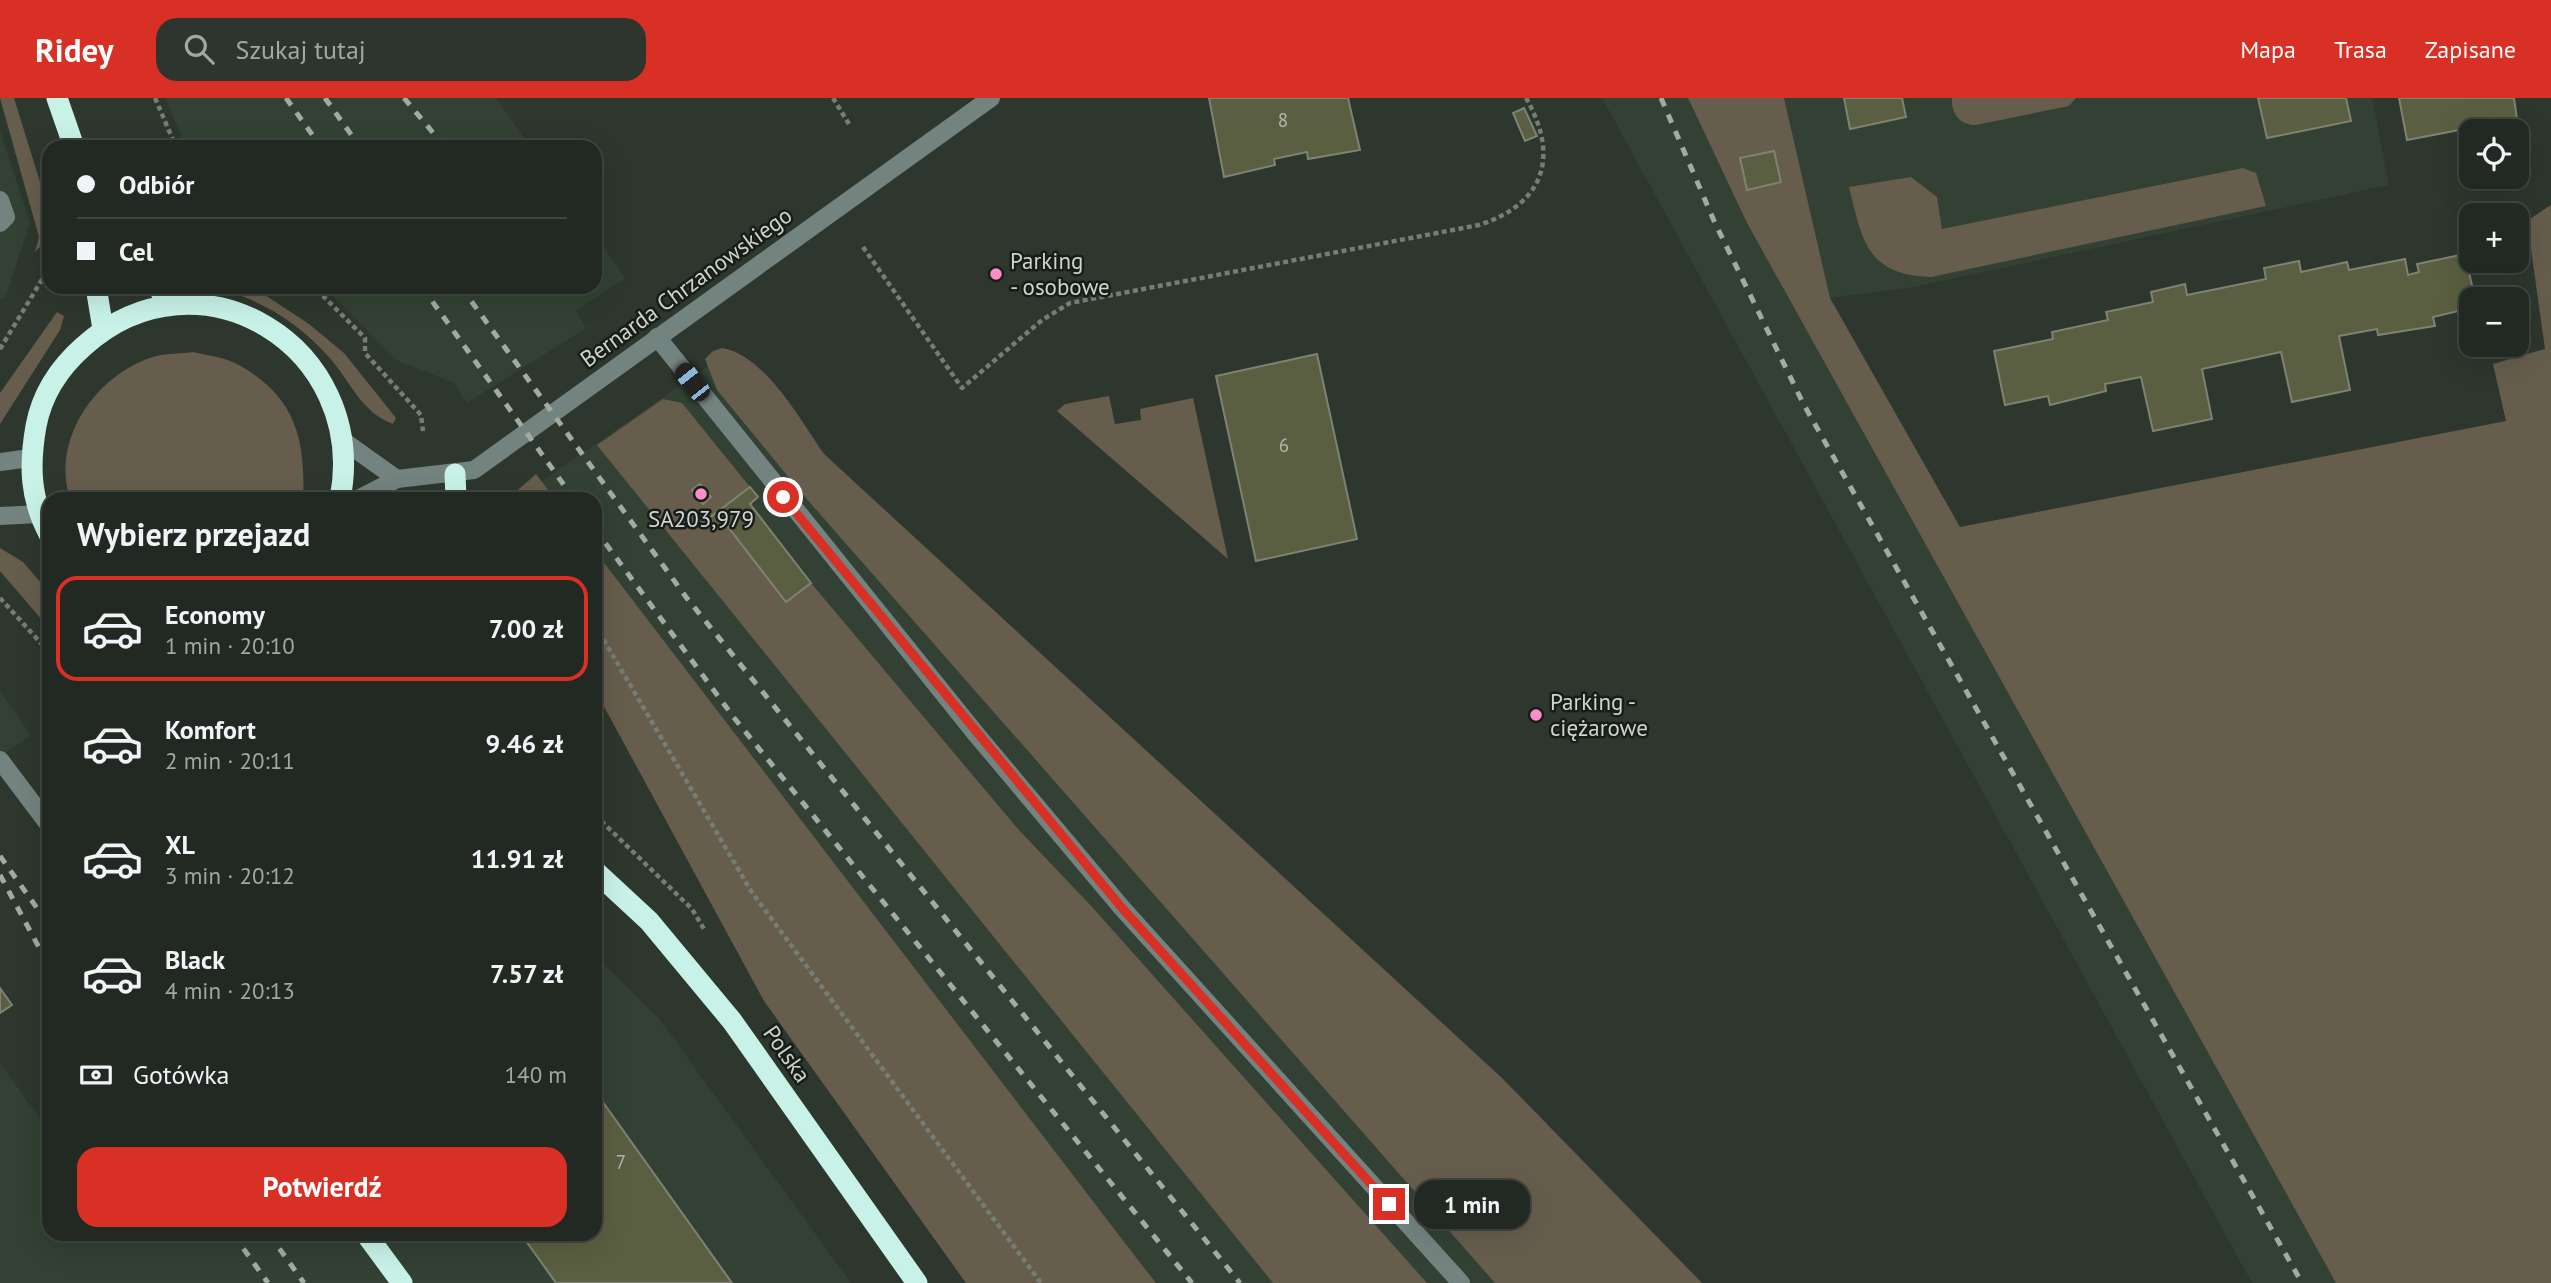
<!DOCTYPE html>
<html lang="pl">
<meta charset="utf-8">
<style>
:root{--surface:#222922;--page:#2e352f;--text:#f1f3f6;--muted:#a2a6a5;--line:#3f4540;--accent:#d93025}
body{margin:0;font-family:"PT Sans",sans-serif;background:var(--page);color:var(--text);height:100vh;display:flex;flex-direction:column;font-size:26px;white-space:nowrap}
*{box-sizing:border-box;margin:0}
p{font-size:23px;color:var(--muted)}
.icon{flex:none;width:38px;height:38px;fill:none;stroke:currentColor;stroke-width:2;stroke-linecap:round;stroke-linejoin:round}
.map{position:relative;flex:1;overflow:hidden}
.side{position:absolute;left:42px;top:394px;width:560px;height:749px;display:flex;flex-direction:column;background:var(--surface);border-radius:21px;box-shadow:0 7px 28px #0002,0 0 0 2px var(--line)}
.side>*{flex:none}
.top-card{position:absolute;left:42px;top:42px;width:560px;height:154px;border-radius:21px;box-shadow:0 7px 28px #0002,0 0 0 2px var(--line);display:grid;align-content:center;height:154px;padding:0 35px;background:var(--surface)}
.buttons{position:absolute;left:2459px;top:21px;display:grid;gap:14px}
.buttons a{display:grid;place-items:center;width:70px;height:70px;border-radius:14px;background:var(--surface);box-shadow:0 7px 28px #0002,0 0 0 2px var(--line);font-size:35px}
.end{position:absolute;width:32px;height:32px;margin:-16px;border:9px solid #d93025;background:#fff;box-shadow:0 0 0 4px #fff}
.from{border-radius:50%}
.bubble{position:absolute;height:49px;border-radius:21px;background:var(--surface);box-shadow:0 7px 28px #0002,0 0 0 2px var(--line);font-size:23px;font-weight:600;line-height:49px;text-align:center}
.car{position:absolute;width:21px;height:42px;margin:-21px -10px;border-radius:9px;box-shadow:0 0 5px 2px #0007;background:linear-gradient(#222 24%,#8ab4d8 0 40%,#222 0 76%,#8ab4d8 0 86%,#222 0)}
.top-card b{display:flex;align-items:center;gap:24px;height:66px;font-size:26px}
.top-card b+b{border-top:2px solid var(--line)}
.top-card i{width:18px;height:18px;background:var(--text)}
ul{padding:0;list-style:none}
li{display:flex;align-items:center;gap:21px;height:105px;margin:0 14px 10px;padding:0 21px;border:4px solid transparent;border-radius:21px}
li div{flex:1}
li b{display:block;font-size:26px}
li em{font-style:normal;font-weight:600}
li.current{border-color:var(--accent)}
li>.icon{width:63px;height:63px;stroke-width:1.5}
h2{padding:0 35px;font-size:32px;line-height:84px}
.pay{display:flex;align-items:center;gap:18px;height:77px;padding:0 35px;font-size:26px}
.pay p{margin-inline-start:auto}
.cta{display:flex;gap:14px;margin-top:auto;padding:14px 35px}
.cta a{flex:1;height:80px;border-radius:21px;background:var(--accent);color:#fff;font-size:28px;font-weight:600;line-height:80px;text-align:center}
header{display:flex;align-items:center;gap:42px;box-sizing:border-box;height:98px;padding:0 35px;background:var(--accent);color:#fff}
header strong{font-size:33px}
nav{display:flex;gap:38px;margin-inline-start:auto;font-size:24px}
.search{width:490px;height:63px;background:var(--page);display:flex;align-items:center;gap:18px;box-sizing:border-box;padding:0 24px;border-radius:21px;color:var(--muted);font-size:26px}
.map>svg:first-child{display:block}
</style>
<header>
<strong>Ridey</strong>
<div class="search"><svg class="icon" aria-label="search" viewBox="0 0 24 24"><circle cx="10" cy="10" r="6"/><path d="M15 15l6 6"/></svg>Szukaj tutaj</div>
<nav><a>Mapa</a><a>Trasa</a><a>Zapisane</a></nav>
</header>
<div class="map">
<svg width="2551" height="1185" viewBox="0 0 2551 1185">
<rect width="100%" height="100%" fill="#2d372d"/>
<g fill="#324133">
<path d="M165 0H496L531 49H186Z"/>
<path d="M1602 0H1688L1747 125 2336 1185H2252Z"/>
<path d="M1784 0H2372L2389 87 1909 190 1830 200Z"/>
<path d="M0 33 30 125 6 198 0 202Z"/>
<path d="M595 138 625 180 576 213 586 230 467 305 454 285 398 263 324 189H595Z"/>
<path d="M721 259 843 373 1668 1185H996L595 592V401H516Z"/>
<path d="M0 594 31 637 0 659Z"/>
<path d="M595 858 658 919 851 1185H0V965L49 1033V1136H595Z"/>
</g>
<g fill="#665d4d">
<path d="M0 0H14L49 113V139L35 154 39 139Z"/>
<path d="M1688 0H1784L1830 200 1960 429 2506 323 2493 266 2545 251 2527 123 2551 107V1185H2336L1747 125Z"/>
<path d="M1952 0H2076L2069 8 1976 27C1960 27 1951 16 1952 0Z"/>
<path d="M2243 70 2256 75 2266 108 1931 179C1866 177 1862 142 1849 89L1911 79 1937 99 1942 131Z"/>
<path d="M213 189H253L309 226 344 255 396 320 393 326C360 314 349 280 327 257 296 222 257 200 213 189Z"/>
<path d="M57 214 64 218 60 232 0 326V295Z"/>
<path d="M722 250C765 257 801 323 824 356L1502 980 1702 1185H1495L805 399 717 292 705 261 713 253Z"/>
<path d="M193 254C206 257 223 259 235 265 294 296 306 339 303 401H70C51 342 95 279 150 260 162 255 179 256 193 254Z"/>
<path d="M1109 298 1115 326 1141 322 1140 311 1193 300 1228 461 1057 313 1065 306Z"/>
<path d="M663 301 682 305 750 389 708 421 716 431 725 425 786 504 811 485 1018 731 1093 810 1427 1185H1273L597 347Z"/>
<path d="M536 376 555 401H510L511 398Z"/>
<path d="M0 450 23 464 49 494V530L0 473Z"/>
<path d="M595 453 1138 1162 1156 1185H966L764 903 595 592Z"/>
</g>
<g fill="#5a5f41" stroke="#7f8273" stroke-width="2">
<path d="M1209 0H1348L1360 52 1308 61 1307 54 1274 61 1275 67 1224 79Z"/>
<path d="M1844 0H1902L1906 19 1850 31Z"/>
<path d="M2258 0H2346L2351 23 2267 40Z"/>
<path d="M2399 0H2514L2517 21 2407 42Z"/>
<path d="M1524 10 1537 38 1525 43 1513 15Z"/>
<path d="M1774 53 1781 84 1747 92 1740 60Z"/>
<path d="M2465 156 2475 201H2471V210L2433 219 2435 228 2378 237 2377 231 2339 238 2350 292 2292 304 2281 254 2202 271 2212 321 2153 333 2141 279 2105 286 2106 293 2050 307 2048 298 2005 307 1994 253 2053 241 2052 234 2108 222 2106 214 2153 204 2151 194 2185 186 2187 197 2266 181 2264 170 2299 163 2301 174 2347 164 2349 172 2405 161 2408 177 2419 174 2417 166Z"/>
<path d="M1317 256 1357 441 1256 463 1216 278Z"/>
<path d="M700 386 711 399 703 406 692 392Z"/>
<path d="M750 389 758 399 750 406 811 485 786 504 725 425 716 431 708 421Z"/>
<path d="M0 890 12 907 0 915Z"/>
<path d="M595 993 732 1185H556L521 1136H595Z"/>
</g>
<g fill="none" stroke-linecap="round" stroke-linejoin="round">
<g stroke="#757d75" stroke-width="4.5" stroke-dasharray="5 3.5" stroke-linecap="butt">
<path d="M155 0 176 49"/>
<path d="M833 0 849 26"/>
<path d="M863 149 962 290 1042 222 1070 205 1479 127C1544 106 1560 59 1526 0"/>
<path d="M308 189 323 198 365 240V255L421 317 423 333"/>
<path d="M0 251 49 170"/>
<path d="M0 500 49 554"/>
<path d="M595 527 751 793 1041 1185"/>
<path d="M595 717 692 811 704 831"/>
</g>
<g stroke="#73837f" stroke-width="18">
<path d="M0 102 6 119 0 125"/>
<path d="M657 239 976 636 1122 810 1461 1185"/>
<path d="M345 344 397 381"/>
<path d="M0 364 30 360"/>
<path d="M358 401 397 381 474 372 991 0"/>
<path d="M0 418 39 416"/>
<path d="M0 662 49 727"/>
</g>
<g stroke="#c8f2e8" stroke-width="21">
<path d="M57 0 74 49"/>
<path d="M96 189 103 231"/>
<path d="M158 189 169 207"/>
<path d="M455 376 456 401"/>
<path d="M49 436C30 400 29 368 36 328 42 296 60 269 84 248 199 144 370 249 340 401"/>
<path d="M595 773 649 823 732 923 917 1185"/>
<path d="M366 1136 402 1185"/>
</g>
<g stroke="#a3aaa3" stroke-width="5" stroke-dasharray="9 9" stroke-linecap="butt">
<path d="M286 0 321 49"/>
<path d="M325 0 360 49"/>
<path d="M404 0 445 49"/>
<path d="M1661 0 1715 125 1804 307 2302 1185"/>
<path d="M422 189 574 401"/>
<path d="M461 189 686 499 1240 1185"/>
<path d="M557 189 559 191"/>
<path d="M595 431 735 621 1192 1185"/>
<path d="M0 758 49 827"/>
<path d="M0 777 49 868"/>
<path d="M233 1136 268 1185"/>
<path d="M269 1136 304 1185"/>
</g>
</g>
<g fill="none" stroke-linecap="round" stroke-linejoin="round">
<path stroke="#d93025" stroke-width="9" d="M783 399 1122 810 1389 1106"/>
</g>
<g fill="#fb8fc5" stroke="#181d19" stroke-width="2.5">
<circle cx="996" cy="176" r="7"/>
<circle cx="701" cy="396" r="7"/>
<circle cx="1536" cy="617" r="7"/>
</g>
<g text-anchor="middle" stroke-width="5" stroke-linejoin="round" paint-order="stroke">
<g font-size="19" fill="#b1b7ab">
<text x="1283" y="29">8</text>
<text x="1284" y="354">6</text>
<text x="621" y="1071">7</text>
</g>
<g font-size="23" fill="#ced4ce" stroke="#181d19" text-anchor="start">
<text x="1010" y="171">Parking<tspan x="1010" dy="26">- osobowe</tspan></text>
<text x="701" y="429" text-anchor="middle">SA203,979</text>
<text x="1550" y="612">Parking -<tspan x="1550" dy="26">ciężarowe</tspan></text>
</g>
<g font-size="23" fill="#ced4ce" stroke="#181d19">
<text transform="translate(686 189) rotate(-36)" y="8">Bernarda Chrzanowskiego</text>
<text transform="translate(787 956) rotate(55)" y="8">Polska</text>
</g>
</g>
</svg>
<div class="buttons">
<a><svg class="icon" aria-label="locate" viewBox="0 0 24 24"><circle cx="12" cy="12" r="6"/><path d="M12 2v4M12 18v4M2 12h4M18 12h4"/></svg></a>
<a>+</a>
<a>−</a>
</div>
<i class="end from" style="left:783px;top:399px"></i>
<i class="end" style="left:1389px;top:1106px"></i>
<div class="bubble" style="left:1414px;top:1082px;width:116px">1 min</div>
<i class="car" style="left:692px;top:284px;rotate:322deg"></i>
<div class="top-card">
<b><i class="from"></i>Odbiór</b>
<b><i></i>Cel</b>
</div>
<section class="side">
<h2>Wybierz przejazd</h2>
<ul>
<li class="current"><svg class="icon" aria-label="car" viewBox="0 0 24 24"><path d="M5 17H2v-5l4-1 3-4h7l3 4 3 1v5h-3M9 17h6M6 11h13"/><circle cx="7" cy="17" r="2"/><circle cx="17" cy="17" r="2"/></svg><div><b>Economy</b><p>1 min · 20:10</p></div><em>7.00 zł</em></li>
<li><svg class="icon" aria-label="car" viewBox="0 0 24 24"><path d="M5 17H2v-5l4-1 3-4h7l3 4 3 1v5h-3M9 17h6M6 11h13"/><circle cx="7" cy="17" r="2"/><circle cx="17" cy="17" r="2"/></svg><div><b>Komfort</b><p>2 min · 20:11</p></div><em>9.46 zł</em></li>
<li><svg class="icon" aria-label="car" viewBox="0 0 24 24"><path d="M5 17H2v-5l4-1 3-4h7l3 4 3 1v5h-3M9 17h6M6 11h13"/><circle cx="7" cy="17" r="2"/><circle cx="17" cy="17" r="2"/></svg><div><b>XL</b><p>3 min · 20:12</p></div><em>11.91 zł</em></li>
<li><svg class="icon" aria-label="car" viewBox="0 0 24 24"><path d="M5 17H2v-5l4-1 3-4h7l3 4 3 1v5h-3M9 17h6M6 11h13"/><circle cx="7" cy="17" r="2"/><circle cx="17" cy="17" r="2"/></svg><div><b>Black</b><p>4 min · 20:13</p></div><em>7.57 zł</em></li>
</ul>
<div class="pay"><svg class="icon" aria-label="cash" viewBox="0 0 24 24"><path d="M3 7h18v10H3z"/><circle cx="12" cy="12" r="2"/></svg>Gotówka<p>140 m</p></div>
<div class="cta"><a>Potwierdź</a></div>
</section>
</div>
